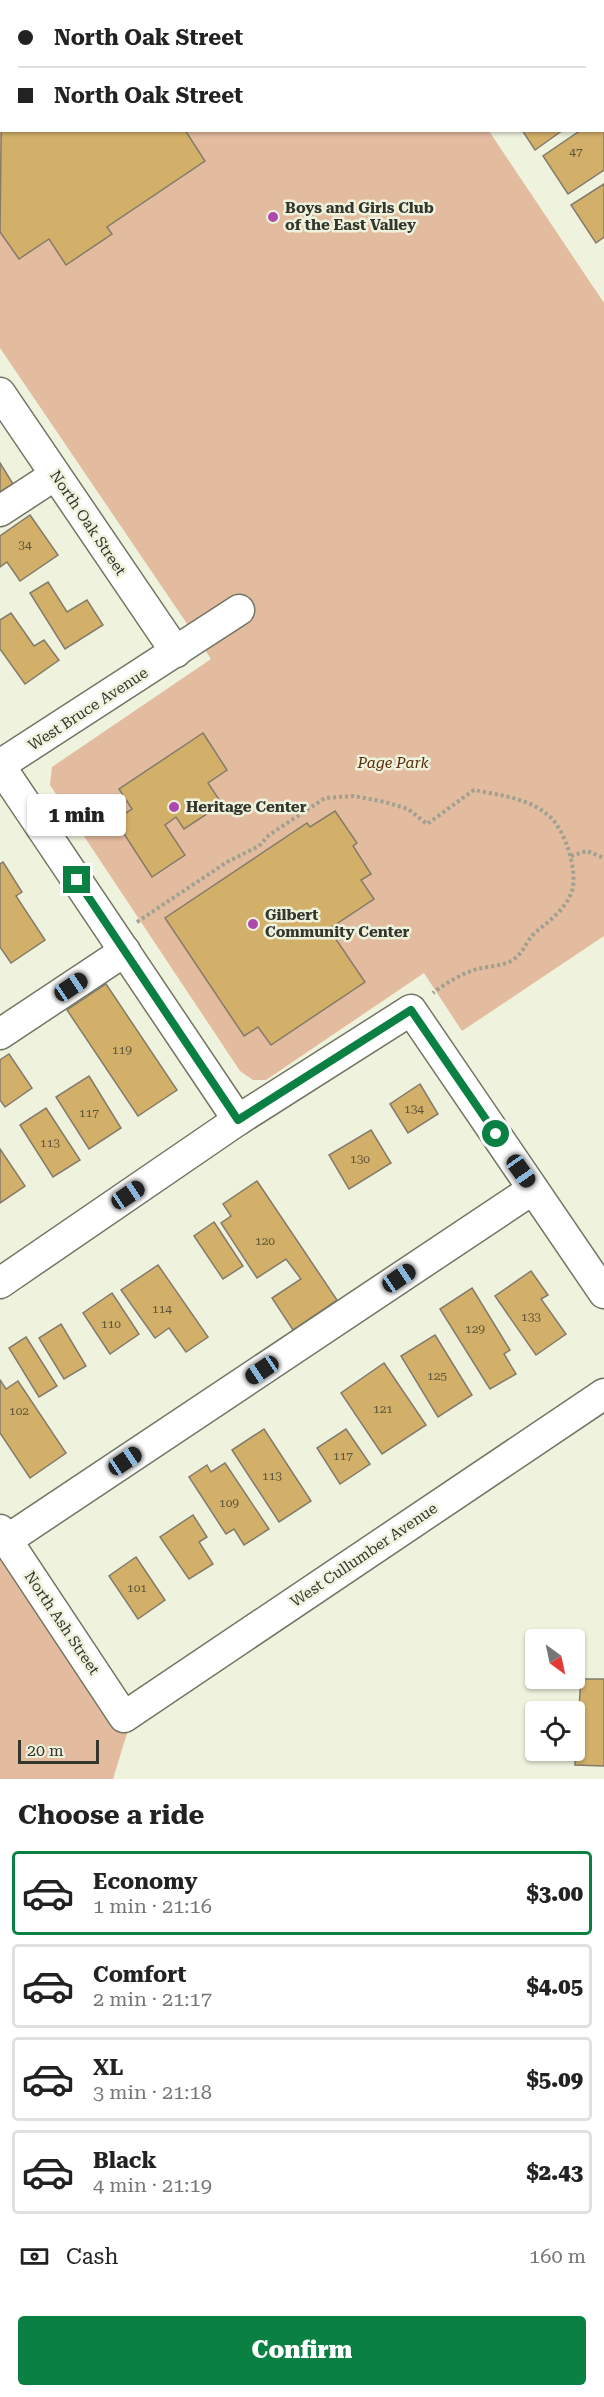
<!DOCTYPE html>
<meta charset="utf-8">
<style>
:root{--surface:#fff;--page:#f2f2f2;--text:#222;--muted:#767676;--line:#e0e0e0;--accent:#0b8043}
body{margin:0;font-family:"Roboto Serif",serif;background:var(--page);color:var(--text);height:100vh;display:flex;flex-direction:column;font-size:22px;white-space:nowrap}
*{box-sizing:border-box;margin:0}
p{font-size:20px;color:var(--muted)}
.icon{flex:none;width:33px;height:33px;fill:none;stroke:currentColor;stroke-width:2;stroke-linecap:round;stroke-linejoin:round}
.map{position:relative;height:1779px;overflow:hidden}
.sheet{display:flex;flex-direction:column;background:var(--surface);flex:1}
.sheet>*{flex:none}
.guide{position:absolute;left:0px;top:0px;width:604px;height:132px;box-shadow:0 2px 4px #0004;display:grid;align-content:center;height:132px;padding:0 18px;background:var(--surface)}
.needle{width:39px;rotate:147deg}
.controls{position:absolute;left:525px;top:1629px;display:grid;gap:12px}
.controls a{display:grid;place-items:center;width:60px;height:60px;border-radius:6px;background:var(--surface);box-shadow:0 2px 4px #0004;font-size:30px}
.scale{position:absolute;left:18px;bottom:15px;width:81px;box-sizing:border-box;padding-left:6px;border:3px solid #34352d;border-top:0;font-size:16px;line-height:21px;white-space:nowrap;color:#34352d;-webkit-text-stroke:4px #eff2dd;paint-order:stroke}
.end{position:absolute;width:27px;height:27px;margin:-14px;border:8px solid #0b8043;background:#fff;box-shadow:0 0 0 3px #fff}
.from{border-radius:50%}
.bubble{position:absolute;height:42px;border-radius:6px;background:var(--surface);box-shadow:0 2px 4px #0004;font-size:20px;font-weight:800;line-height:42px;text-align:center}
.car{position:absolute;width:18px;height:36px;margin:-18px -9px;border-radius:8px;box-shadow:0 0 4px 2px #0007;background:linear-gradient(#222 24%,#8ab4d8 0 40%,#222 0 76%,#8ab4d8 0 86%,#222 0)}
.guide b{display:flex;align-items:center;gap:21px;height:57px;font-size:22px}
.guide b+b{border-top:2px solid var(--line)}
.guide i{width:15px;height:15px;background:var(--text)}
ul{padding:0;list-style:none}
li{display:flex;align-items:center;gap:18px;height:84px;margin:0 12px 9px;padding:0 6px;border:3px solid var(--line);border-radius:6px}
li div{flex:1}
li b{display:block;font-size:22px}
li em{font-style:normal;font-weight:800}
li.selected{border-color:var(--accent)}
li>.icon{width:54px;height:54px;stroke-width:1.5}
h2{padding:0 18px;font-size:27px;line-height:72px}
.pay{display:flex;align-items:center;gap:15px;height:66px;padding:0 18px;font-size:22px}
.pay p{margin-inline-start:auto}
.button{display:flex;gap:12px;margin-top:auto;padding:12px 18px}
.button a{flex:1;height:69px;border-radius:6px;background:var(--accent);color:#fff;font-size:24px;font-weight:800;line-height:69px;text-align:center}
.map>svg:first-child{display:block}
</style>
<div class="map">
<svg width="604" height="1779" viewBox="0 0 604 1779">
<rect width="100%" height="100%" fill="#eff2dd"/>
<g fill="#e3bb9f">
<path d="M0 0H403L404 1 2 2V130L489 131 604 303V936L462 1031 424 973 266 1080H253L240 1071 50 785 52 767 211 659 0 348Z"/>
<path d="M0 1550 128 1730 113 1779H0Z"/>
</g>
<g fill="#d3b069" stroke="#847b6a" stroke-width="1.5">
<path d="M477 0H533L535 2H475Z"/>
<path d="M2 62V130H185L205 161 107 227 112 234 66 265 49 239 19 259 0 232Z"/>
<path d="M604 115V170L568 194 543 156 581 130H603Z"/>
<path d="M522 130H563L535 150Z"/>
<path d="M604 184V237L596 243 571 205Z"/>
<path d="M0 463 13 484 0 492Z"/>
<path d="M30 515 58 555 20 581 7 562 0 567V536Z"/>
<path d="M48 582 67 612 87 600 103 625 65 649 30 593Z"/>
<path d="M11 613 34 646 44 640 59 660 25 684 0 649V620Z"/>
<path d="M203 733 227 770 208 783 222 804 184 829 176 817 165 825 185 855 152 877 115 820 132 809 119 789Z"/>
<path d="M335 811 357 843 353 846 371 874 361 880 374 899 329 929 365 982 271 1045 258 1027 244 1036 165 918 307 823 310 827Z"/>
<path d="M3 862 22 892 16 896 45 940 11 963 0 947V864Z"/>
<path d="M106 984 177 1090 138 1116 67 1010Z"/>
<path d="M9 1054 32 1088 5 1107 0 1100V1060Z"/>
<path d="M89 1076 121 1128 89 1149 56 1097Z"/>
<path d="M420 1084 438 1114 408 1133 390 1104Z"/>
<path d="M46 1108 80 1160 53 1177 20 1125Z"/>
<path d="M371 1130 391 1163 349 1189 329 1155Z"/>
<path d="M0 1149 25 1186 0 1203Z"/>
<path d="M257 1181 337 1300 293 1330 272 1298 301 1279 286 1259 257 1278 221 1223 231 1216 223 1204Z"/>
<path d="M214 1222 243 1266 223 1279 194 1236Z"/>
<path d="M158 1265 208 1337 186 1352 169 1328 155 1338 121 1290Z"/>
<path d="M531 1271 548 1295 541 1299 566 1334 536 1355 495 1296Z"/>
<path d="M472 1288 510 1350 504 1354 516 1374 490 1389 440 1309Z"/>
<path d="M112 1293 139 1334 110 1354 83 1313Z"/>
<path d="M61 1324 86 1366 64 1379 39 1338Z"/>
<path d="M435 1335 472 1395 438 1417 401 1356Z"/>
<path d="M26 1337 57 1386 39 1397 9 1348Z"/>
<path d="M384 1363 426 1425 382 1454 341 1393Z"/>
<path d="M0 1380 6 1389 18 1381 66 1453 30 1478 0 1433Z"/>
<path d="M264 1429 311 1501 279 1522 232 1450Z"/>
<path d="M346 1429 370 1464 340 1484 317 1448Z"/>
<path d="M225 1463 269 1529 244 1545 234 1529 226 1534 189 1477 207 1465 211 1472Z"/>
<path d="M193 1515 207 1537 199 1542 213 1564 189 1579 160 1537Z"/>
<path d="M136 1557 165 1600 138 1619 109 1576Z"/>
<path d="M581 1679H604V1766L575 1765Z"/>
</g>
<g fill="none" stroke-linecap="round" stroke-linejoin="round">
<g stroke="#727563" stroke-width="33">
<g id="minor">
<path d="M589 0 590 2"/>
<path d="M603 20 604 22"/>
<path d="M0 393 176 652"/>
<path d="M0 511 55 475"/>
<path d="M0 765 239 610"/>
<path d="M0 766 238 1120"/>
<path d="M0 1034 125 951"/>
<path d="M0 1283 238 1120 411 1010 604 1293"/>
<path d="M0 1530 124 1717 604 1394"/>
<path d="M7 1540 533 1189"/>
</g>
</g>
<g stroke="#9ea091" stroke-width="4" stroke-dasharray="3 3" stroke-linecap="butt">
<path d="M571 856 587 851 604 858"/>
<path d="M137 922 227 862 259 846 269 835 325 798 354 796 385 802 408 809 427 824 474 790C499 795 528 798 548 815 565 829 578 870 572 891 566 909 549 921 536 932 525 941 524 955 509 962 499 966 487 967 477 969 461 974 446 983 433 993"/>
</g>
<use href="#minor" stroke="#fff" stroke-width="30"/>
</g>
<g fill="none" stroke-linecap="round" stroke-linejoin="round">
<path stroke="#0b8043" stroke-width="8" d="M77 880 238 1120 411 1010 496 1134"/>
</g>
<g fill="#af48ac" stroke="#eff2dd" stroke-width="2">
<circle cx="273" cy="217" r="6"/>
<circle cx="174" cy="807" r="6"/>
<circle cx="253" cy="924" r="6"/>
</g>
<g text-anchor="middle" stroke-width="5" stroke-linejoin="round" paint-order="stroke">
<g font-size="12" fill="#5c543c">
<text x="576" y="156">47</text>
<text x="25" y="549">34</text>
<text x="122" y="1054">119</text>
<text x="414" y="1113">134</text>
<text x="89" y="1117">117</text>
<text x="50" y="1147">113</text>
<text x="360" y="1163">130</text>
<text x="265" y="1245">120</text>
<text x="162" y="1313">114</text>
<text x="531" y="1321">133</text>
<text x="111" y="1328">110</text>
<text x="475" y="1333">129</text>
<text x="437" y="1380">125</text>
<text x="383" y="1413">121</text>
<text x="19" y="1415">102</text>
<text x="343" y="1460">117</text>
<text x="272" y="1480">113</text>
<text x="229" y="1507">109</text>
<text x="137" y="1592">101</text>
</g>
<g font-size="15" font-weight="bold" fill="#34352d" stroke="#eff2dd" text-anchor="start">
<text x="285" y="213">Boys and Girls Club<tspan x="285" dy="17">of the East Valley</tspan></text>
<text x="186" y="812">Heritage Center</text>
<text x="265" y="920">Gilbert<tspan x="265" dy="17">Community Center</tspan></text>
</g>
<g font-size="15" fill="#34352d" stroke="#eff2dd">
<text transform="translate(88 523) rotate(56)" y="5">North Oak Street</text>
<text transform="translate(88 709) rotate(-33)" y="5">West Bruce Avenue</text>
<text transform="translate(364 1555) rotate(-34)" y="5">West Cullumber Avenue</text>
<text transform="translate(62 1623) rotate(56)" y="5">North Ash Street</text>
</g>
<g font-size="15" font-style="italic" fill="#562b07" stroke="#eff2dd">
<text x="393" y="768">Page Park</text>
</g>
</g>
</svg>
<div class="controls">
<a><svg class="needle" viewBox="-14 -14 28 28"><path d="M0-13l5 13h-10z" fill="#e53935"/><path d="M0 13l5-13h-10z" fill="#767676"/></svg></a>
<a><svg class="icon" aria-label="locate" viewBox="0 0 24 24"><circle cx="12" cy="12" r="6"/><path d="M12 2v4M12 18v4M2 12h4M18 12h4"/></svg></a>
</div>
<div class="scale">20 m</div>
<i class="end from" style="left:496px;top:1134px"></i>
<i class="end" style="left:77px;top:880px"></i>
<div class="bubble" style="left:27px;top:794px;width:99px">1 min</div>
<i class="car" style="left:71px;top:987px;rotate:56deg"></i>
<i class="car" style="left:521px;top:1171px;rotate:145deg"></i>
<i class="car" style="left:128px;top:1195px;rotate:56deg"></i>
<i class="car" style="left:399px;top:1278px;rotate:56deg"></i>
<i class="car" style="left:262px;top:1370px;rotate:236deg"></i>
<i class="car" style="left:125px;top:1461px;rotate:56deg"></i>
<div class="guide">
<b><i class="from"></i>North Oak Street</b>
<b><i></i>North Oak Street</b>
</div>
</div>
<section class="sheet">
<h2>Choose a ride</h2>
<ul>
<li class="selected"><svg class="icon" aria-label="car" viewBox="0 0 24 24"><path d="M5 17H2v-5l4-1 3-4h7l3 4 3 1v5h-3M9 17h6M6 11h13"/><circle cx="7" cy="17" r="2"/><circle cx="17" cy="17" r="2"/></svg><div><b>Economy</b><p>1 min · 21:16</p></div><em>$3.00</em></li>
<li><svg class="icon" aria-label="car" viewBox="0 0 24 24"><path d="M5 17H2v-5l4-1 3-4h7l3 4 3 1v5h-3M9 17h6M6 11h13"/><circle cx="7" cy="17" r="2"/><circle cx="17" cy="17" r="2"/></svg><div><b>Comfort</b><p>2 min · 21:17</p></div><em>$4.05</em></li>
<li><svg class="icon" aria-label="car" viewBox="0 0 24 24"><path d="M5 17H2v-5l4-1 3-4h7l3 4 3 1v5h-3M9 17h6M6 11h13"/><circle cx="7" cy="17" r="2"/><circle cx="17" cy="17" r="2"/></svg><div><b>XL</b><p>3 min · 21:18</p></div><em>$5.09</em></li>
<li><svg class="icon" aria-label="car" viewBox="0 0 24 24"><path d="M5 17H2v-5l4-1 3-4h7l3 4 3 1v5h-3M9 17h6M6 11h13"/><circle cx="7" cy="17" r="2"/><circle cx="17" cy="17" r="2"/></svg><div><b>Black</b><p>4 min · 21:19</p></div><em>$2.43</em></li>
</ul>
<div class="pay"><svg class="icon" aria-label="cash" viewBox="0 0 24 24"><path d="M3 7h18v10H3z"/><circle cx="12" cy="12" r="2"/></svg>Cash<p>160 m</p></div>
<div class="button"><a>Confirm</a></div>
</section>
